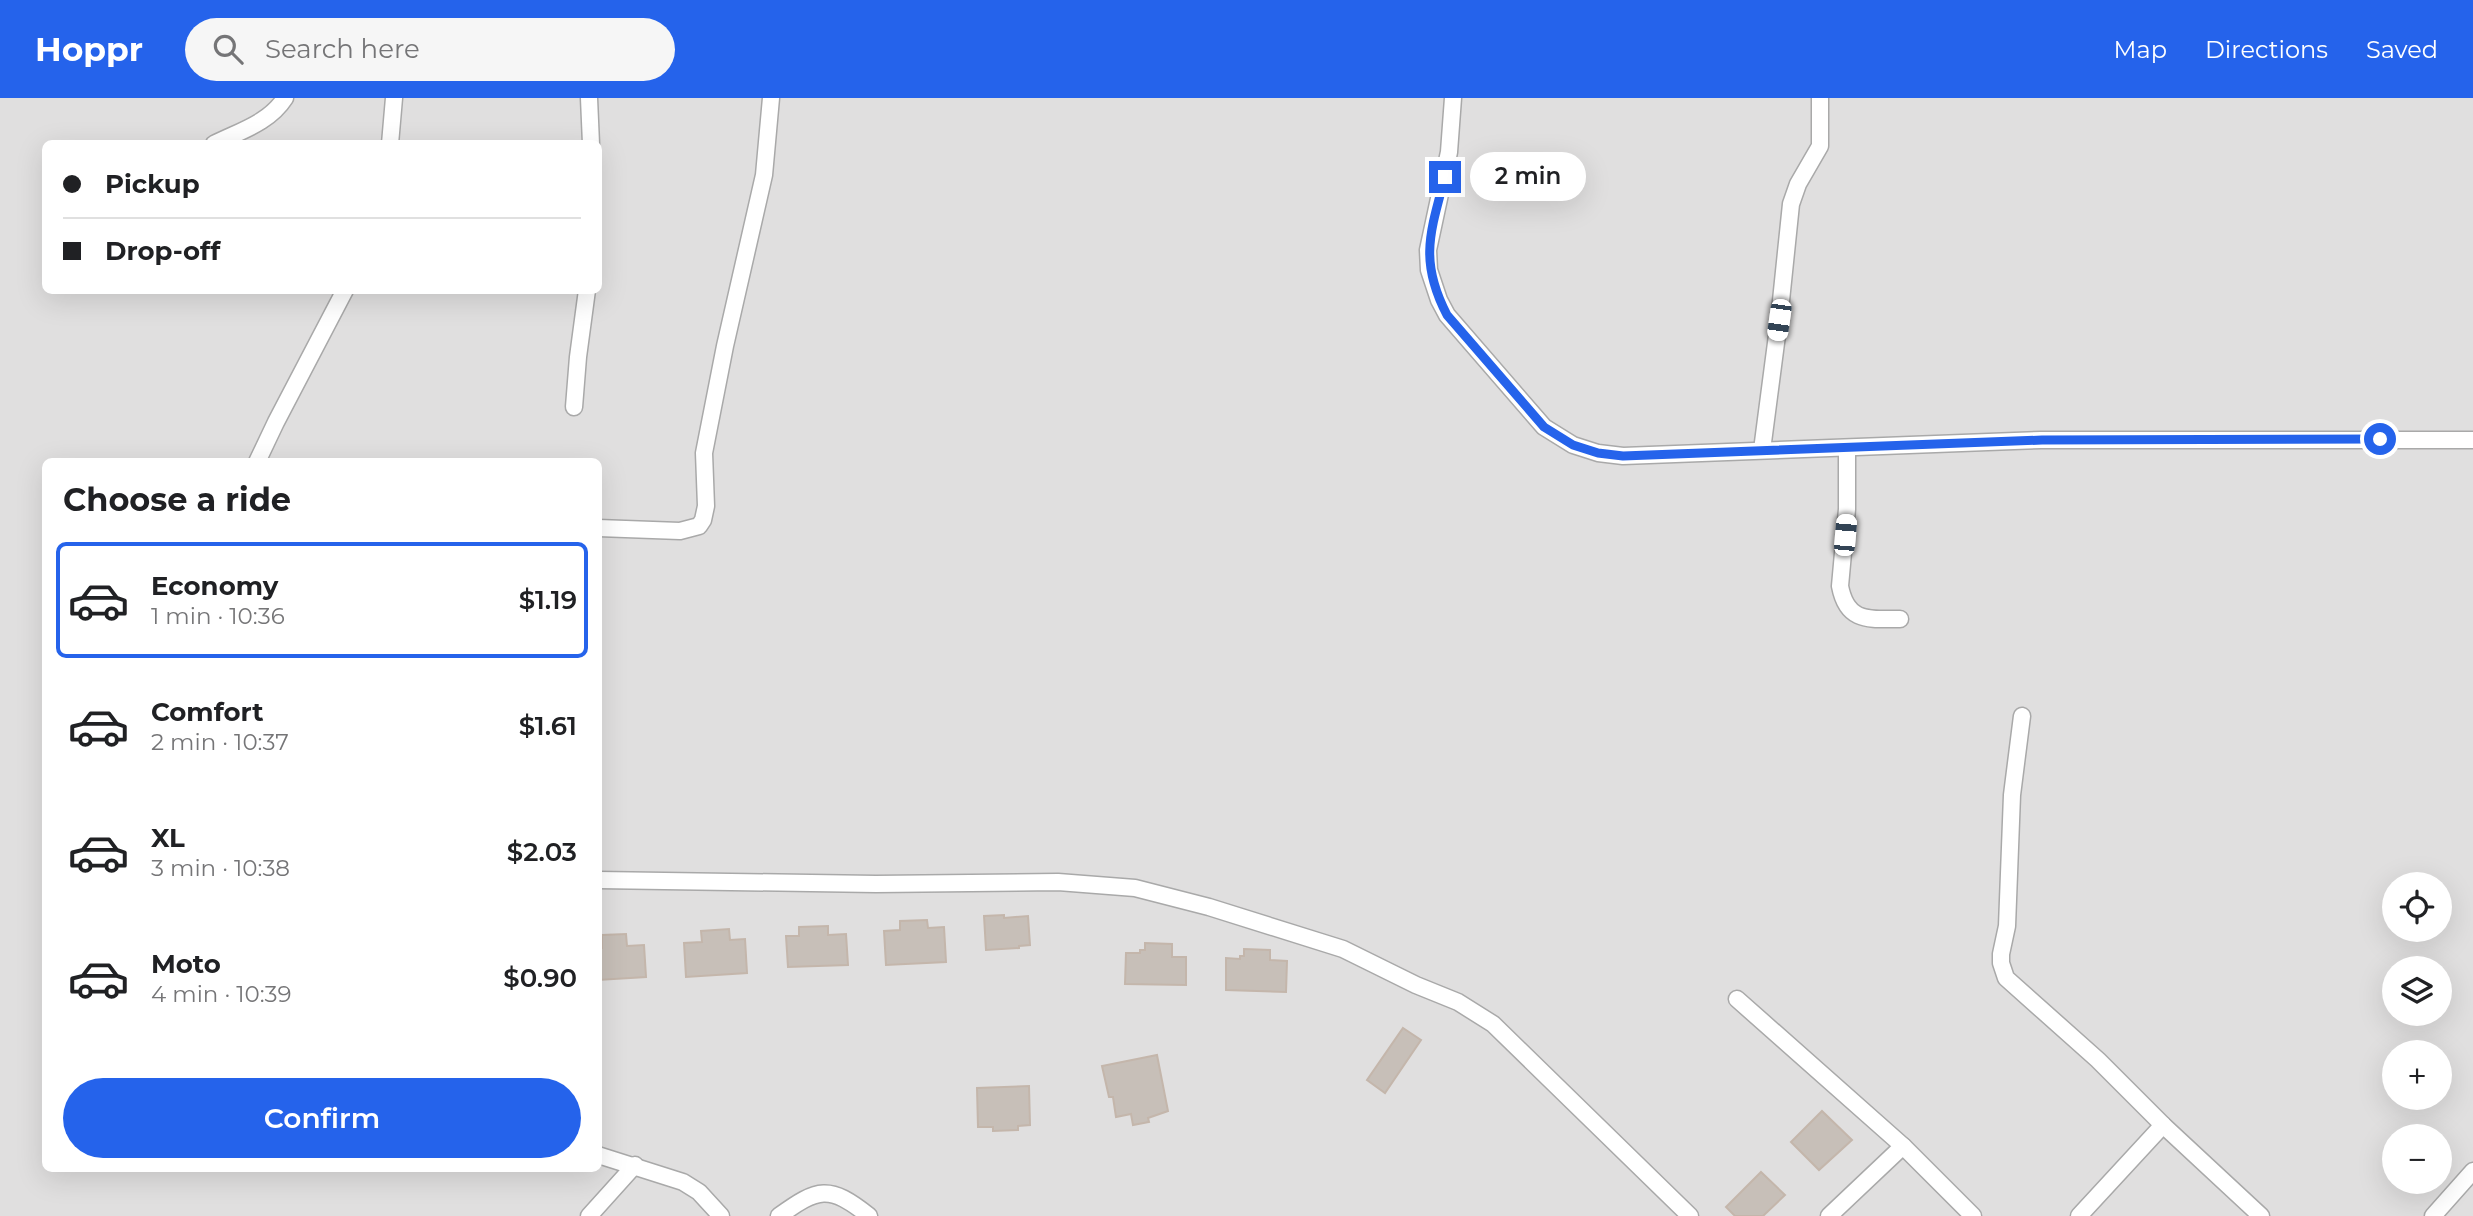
<!DOCTYPE html>
<meta charset="utf-8">
<style>
:root{--surface:#fff;--page:#f6f6f6;--text:#202124;--muted:#757577;--line:#e0e0e0;--accent:#2563eb}
body{margin:0;font-family:Montserrat,sans-serif;background:var(--page);color:var(--text);height:100vh;display:flex;flex-direction:column;font-size:26px;white-space:nowrap}
*{box-sizing:border-box;margin:0}
p{font-size:23px;color:var(--muted)}
.icon{flex:none;width:38px;height:38px;fill:none;stroke:currentColor;stroke-width:2;stroke-linecap:round;stroke-linejoin:round}
.map{position:relative;flex:1;overflow:hidden}
.panel{position:absolute;left:42px;top:360px;width:560px;height:714px;display:flex;flex-direction:column;background:var(--surface);border-radius:10px;box-shadow:0 7px 28px #0002}
.panel>*{flex:none}
.banner{position:absolute;left:42px;top:42px;width:560px;height:154px;border-radius:10px;box-shadow:0 7px 28px #0002;display:grid;align-content:center;height:154px;padding:0 21px;background:var(--surface)}
.tools{position:absolute;left:2382px;top:774px;display:grid;gap:14px}
.tools a{display:grid;place-items:center;width:70px;height:70px;border-radius:50%;background:var(--surface);box-shadow:0 7px 28px #0002;font-size:35px}
.end{position:absolute;width:32px;height:32px;margin:-16px;border:9px solid #2563eb;background:#fff;box-shadow:0 0 0 4px #fff}
.from{border-radius:50%}
.bubble{position:absolute;height:49px;border-radius:24px;background:var(--surface);box-shadow:0 7px 28px #0002;font-size:23px;font-weight:600;line-height:49px;text-align:center}
.car{position:absolute;width:21px;height:42px;margin:-21px -10px;border-radius:9px;box-shadow:0 0 5px 2px #0007;background:linear-gradient(#fff 24%,#345 0 40%,#fff 0 76%,#345 0 86%,#fff 0)}
.banner b{display:flex;align-items:center;gap:24px;height:66px;font-size:26px}
.banner b+b{border-top:2px solid var(--line)}
.banner i{width:18px;height:18px;background:var(--text)}
ul{padding:0;list-style:none}
li{display:flex;align-items:center;gap:21px;height:116px;margin:0 14px 10px;padding:0 7px;border:4px solid transparent;border-radius:10px}
li div{flex:1}
li b{display:block;font-size:26px}
li em{font-style:normal;font-weight:600}
li.on{border-color:var(--accent)}
li>.icon{width:63px;height:63px;stroke-width:1.5}
h2{padding:0 21px;font-size:32px;line-height:84px}
.action{display:flex;gap:14px;margin-top:auto;padding:14px 21px}
.action a{flex:1;height:80px;border-radius:42px;background:var(--accent);color:#fff;font-size:28px;font-weight:600;line-height:80px;text-align:center}
header{display:flex;align-items:center;gap:42px;box-sizing:border-box;height:98px;padding:0 35px;background:var(--accent);color:#fff}
header strong{font-size:33px}
nav{display:flex;gap:38px;margin-inline-start:auto;font-size:24px}
.search{width:490px;height:63px;background:var(--page);display:flex;align-items:center;gap:18px;box-sizing:border-box;padding:0 24px;border-radius:38px;color:var(--muted);font-size:26px}
.map>svg:first-child{display:block}
</style>
<header>
<strong>Hoppr</strong>
<div class="search"><svg class="icon" aria-label="search" viewBox="0 0 24 24"><circle cx="10" cy="10" r="6"/><path d="M15 15l6 6"/></svg>Search here</div>
<nav><a>Map</a><a>Directions</a><a>Saved</a></nav>
</header>
<div class="map">
<svg width="2473" height="1118" viewBox="0 0 2473 1118">
<rect width="100%" height="100%" fill="#f2efe9"/>
<path fill="#e0dfdf" fill-rule="evenodd" d="M0 0H2473V1118H0ZM46 46H598V192H46ZM46 364H598V1071H46ZM2394 786H2440V831H2394ZM2394 870H2440V915H2394ZM2394 954H2440V999H2394ZM2394 1038H2440V1083H2394Z"/>
<g fill="#c7bfb8" stroke="#c4b6ab" stroke-width="2">
<path d="M1004 817V820L1028 818 1030 847 1019 848V850L986 852 984 818Z"/>
<path d="M927 822 928 830 944 829 946 864 886 867 884 833 900 832V823Z"/>
<path d="M828 828V837L846 836 848 867 788 869 786 838H799V829Z"/>
<path d="M729 831 730 842 745 841 747 875 686 879 684 845 702 844 701 833Z"/>
<path d="M626 836 627 848 644 847 646 879 598 882V850H602V837Z"/>
<path d="M1145 845 1172 846V859H1186V887L1125 886 1126 855H1140V852H1145Z"/>
<path d="M1244 851 1270 852V862L1287 863 1286 894 1226 892V860L1240 861V858H1244Z"/>
<path d="M1403 930 1421 942 1385 995 1367 982Z"/>
<path d="M1157 957 1168 1013 1148 1020 1149 1024 1133 1027 1131 1016 1116 1019 1113 999H1109L1102 968Z"/>
<path d="M1029 988 1030 1027 1018 1028V1032L993 1033V1029H978L977 990Z"/>
<path d="M1822 1013 1852 1042 1819 1072 1791 1044Z"/>
<path d="M1761 1074 1785 1097 1763 1118H1735L1726 1109Z"/>
</g>
<g fill="none" stroke-linecap="round" stroke-linejoin="round">
<g stroke="#a9a9a9" stroke-width="19">
<g id="minor">
<path d="M589 0 591 46"/>
<path d="M1453 0 1449 54 1428 152 1429 172 1439 202 1447 217 1544 329 1573 347 1598 355 1623 358 2041 342H2473"/>
<path d="M214 46C240 33 269 25 285 0"/>
<path d="M390 46 394 0"/>
<path d="M574 309 578 259 587 192"/>
<path d="M1847 351V411L1840 488C1847 525 1869 521 1900 521"/>
<path d="M1762 352 1779 222 1791 106 1798 86 1820 48V0"/>
<path d="M257 364 276 324 345 192"/>
<path d="M598 430 680 433 699 428 703 422 706 408 704 355 725 248 764 77 771 0"/>
<path d="M2022 618 2012 697 2007 828 2001 856V865L2006 880 2098 962 2163 1027 2261 1118"/>
<path d="M598 782 876 786 1058 784 1135 790 1209 809 1343 851 1416 887 1458 904 1493 926 1690 1118"/>
<path d="M1737 901 1903 1048 1973 1118"/>
<path d="M598 1057 683 1084 699 1094 721 1118"/>
<path d="M589 1118 635 1067"/>
<path d="M779 1118C818 1090 829 1086 869 1118"/>
<path d="M1829 1118 1903 1048"/>
<path d="M2079 1118 2163 1027"/>
<path d="M2433 1118 2473 1073"/>
</g>
</g>
<use href="#minor" stroke="#fff" stroke-width="16"/>
</g>
<g fill="none" stroke-linecap="round" stroke-linejoin="round">
<path stroke="#2563eb" stroke-width="9" d="M1445 79C1430 135 1419 163 1447 217L1544 329 1573 347 1598 355 1623 358 2042 342 2380 341"/>
</g>
</svg>
<div class="tools">
<a><svg class="icon" aria-label="locate" viewBox="0 0 24 24"><circle cx="12" cy="12" r="6"/><path d="M12 2v4M12 18v4M2 12h4M18 12h4"/></svg></a>
<a><svg class="icon" aria-label="layers" viewBox="0 0 24 24"><path d="M12 4l9 5-9 5-9-5zM3 14l9 5 9-5"/></svg></a>
<a>+</a>
<a>−</a>
</div>
<i class="end from" style="left:2380px;top:341px"></i>
<i class="end" style="left:1445px;top:79px"></i>
<div class="bubble" style="left:1470px;top:54px;width:116px">2 min</div>
<i class="car" style="left:1779px;top:222px;rotate:188deg"></i>
<i class="car" style="left:1845px;top:437px;rotate:5deg"></i>
<div class="banner">
<b><i class="from"></i>Pickup</b>
<b><i></i>Drop-off</b>
</div>
<section class="panel">
<h2>Choose a ride</h2>
<ul>
<li class="on"><svg class="icon" aria-label="car" viewBox="0 0 24 24"><path d="M5 17H2v-5l4-1 3-4h7l3 4 3 1v5h-3M9 17h6M6 11h13"/><circle cx="7" cy="17" r="2"/><circle cx="17" cy="17" r="2"/></svg><div><b>Economy</b><p>1 min · 10:36</p></div><em>$1.19</em></li>
<li><svg class="icon" aria-label="car" viewBox="0 0 24 24"><path d="M5 17H2v-5l4-1 3-4h7l3 4 3 1v5h-3M9 17h6M6 11h13"/><circle cx="7" cy="17" r="2"/><circle cx="17" cy="17" r="2"/></svg><div><b>Comfort</b><p>2 min · 10:37</p></div><em>$1.61</em></li>
<li><svg class="icon" aria-label="car" viewBox="0 0 24 24"><path d="M5 17H2v-5l4-1 3-4h7l3 4 3 1v5h-3M9 17h6M6 11h13"/><circle cx="7" cy="17" r="2"/><circle cx="17" cy="17" r="2"/></svg><div><b>XL</b><p>3 min · 10:38</p></div><em>$2.03</em></li>
<li><svg class="icon" aria-label="car" viewBox="0 0 24 24"><path d="M5 17H2v-5l4-1 3-4h7l3 4 3 1v5h-3M9 17h6M6 11h13"/><circle cx="7" cy="17" r="2"/><circle cx="17" cy="17" r="2"/></svg><div><b>Moto</b><p>4 min · 10:39</p></div><em>$0.90</em></li>
</ul>
<div class="action"><a>Confirm</a></div>
</section>
</div>
